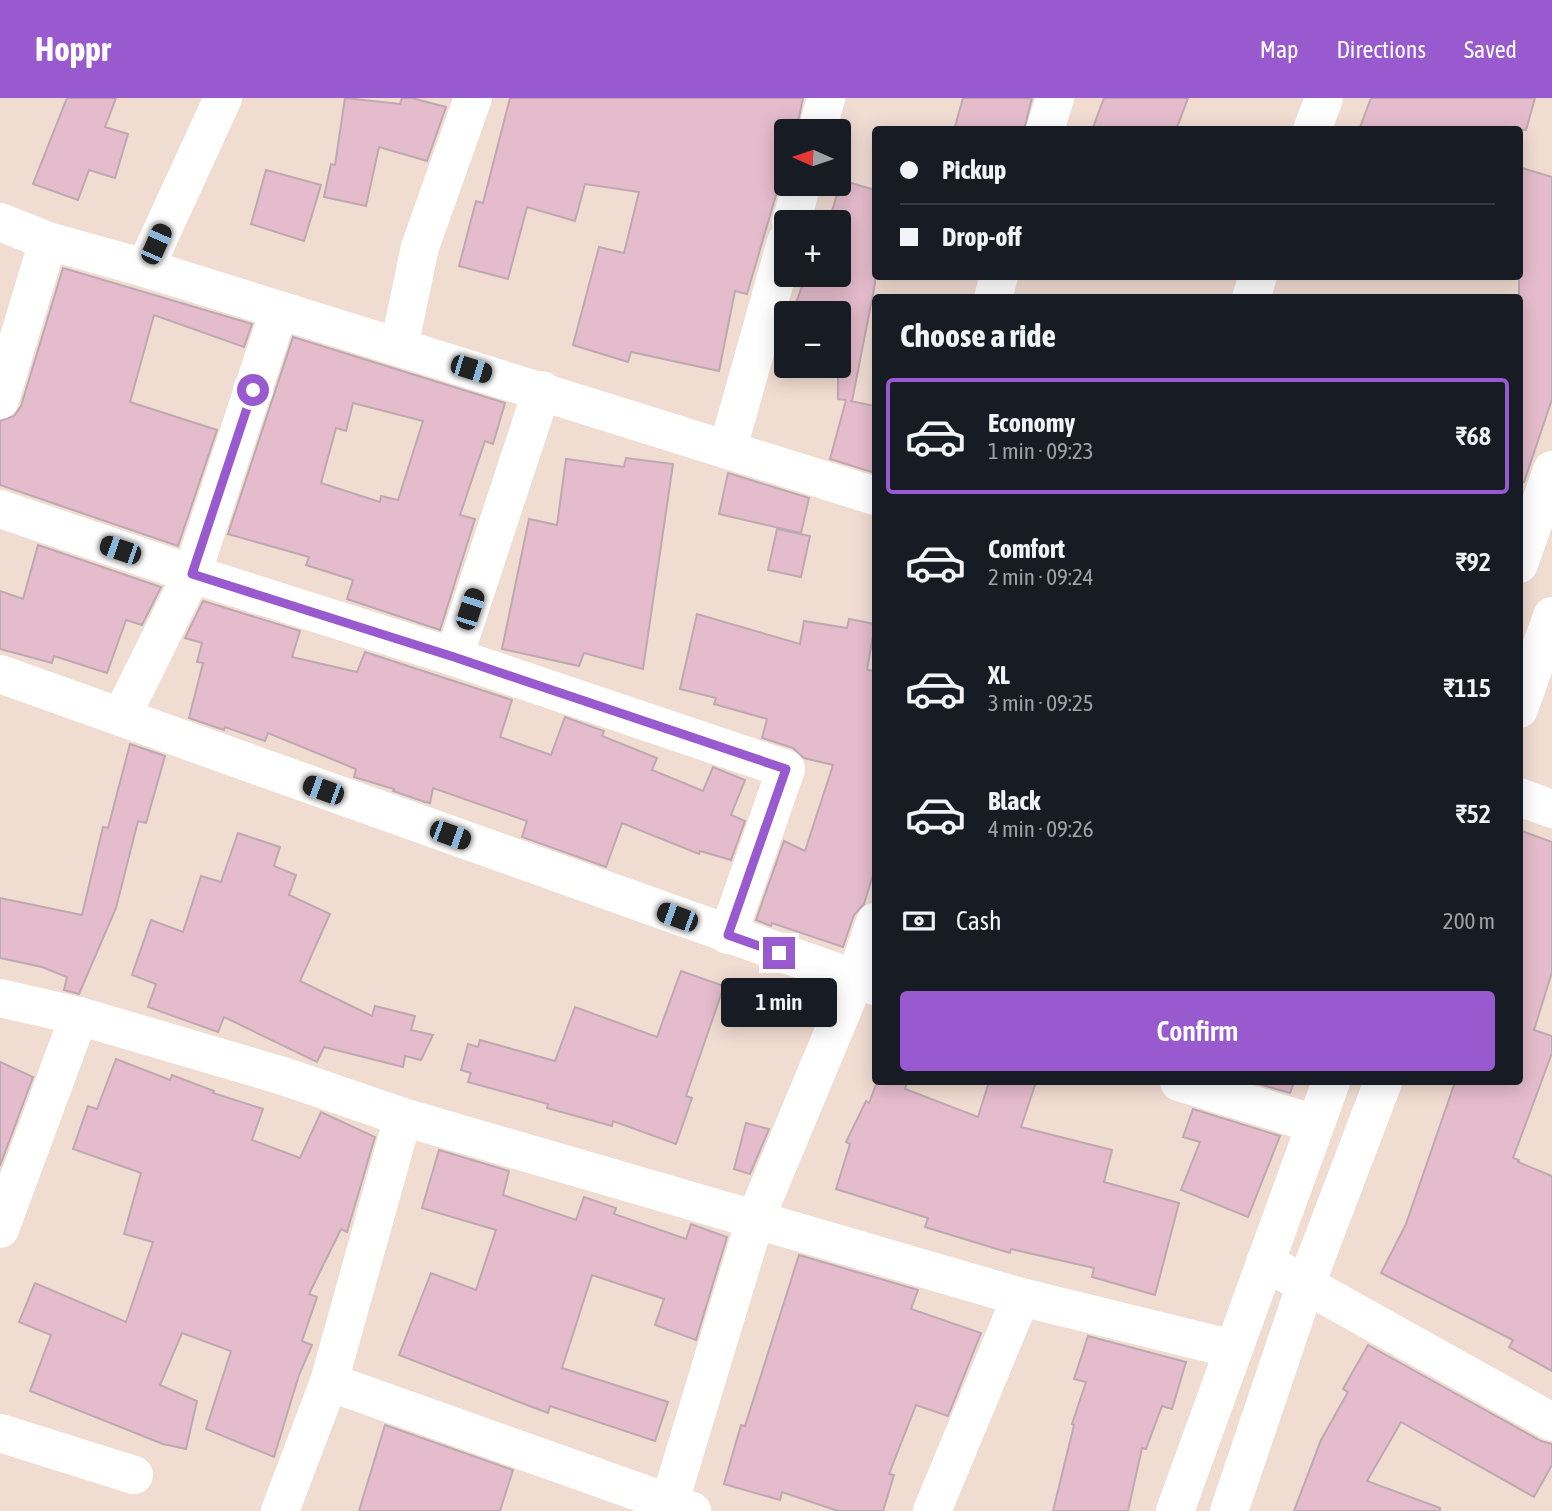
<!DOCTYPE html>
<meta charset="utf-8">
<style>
:root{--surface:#171b24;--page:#20242c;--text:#f1f3f6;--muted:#9ea1a6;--line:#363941;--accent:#995ad0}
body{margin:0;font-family:"Asap Condensed",sans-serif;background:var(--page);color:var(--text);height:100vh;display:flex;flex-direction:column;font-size:26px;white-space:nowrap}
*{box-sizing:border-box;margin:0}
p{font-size:23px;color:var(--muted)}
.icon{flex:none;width:38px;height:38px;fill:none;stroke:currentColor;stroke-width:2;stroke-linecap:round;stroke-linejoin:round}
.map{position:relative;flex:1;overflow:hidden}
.side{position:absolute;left:872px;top:196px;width:651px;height:791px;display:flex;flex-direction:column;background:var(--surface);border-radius:7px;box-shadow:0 4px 18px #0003}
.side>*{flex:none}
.guide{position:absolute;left:872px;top:28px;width:651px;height:154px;border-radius:7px;box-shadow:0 4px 18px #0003;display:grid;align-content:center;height:154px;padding:0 28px;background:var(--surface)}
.needle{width:46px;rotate:273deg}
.controls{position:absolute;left:774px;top:21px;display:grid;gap:14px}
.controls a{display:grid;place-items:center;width:77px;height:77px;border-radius:7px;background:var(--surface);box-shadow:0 4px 18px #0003;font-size:35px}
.end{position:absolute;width:32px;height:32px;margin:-16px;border:9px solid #995ad0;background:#fff;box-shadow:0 0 0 4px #fff}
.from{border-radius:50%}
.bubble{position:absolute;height:49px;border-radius:7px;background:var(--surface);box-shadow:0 4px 18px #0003;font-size:23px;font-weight:600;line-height:49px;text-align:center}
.car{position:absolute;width:21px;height:42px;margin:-21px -10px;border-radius:9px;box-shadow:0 0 5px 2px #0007;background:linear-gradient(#222 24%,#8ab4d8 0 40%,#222 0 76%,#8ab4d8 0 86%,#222 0)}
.guide b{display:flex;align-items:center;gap:24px;height:66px;font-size:26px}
.guide b+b{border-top:2px solid var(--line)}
.guide i{width:18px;height:18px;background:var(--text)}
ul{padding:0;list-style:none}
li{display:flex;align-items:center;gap:21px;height:116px;margin:0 14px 10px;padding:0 14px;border:4px solid transparent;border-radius:7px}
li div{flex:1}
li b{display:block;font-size:26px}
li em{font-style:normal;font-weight:600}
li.on{border-color:var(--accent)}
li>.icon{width:63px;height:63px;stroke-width:1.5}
h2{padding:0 28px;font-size:32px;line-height:84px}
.pay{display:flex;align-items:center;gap:18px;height:77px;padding:0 28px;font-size:26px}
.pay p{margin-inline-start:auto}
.button{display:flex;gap:14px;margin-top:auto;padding:14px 28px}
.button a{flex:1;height:80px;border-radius:7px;background:var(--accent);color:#fff;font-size:28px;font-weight:600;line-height:80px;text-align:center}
header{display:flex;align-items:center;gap:42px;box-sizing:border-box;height:98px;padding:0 35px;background:var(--accent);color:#fff}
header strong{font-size:33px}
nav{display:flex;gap:38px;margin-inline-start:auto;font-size:24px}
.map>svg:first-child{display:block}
</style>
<header>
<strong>Hoppr</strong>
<nav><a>Map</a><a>Directions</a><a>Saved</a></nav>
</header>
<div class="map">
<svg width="1552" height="1413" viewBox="0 0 1552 1413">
<rect width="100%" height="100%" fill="#f1dcd2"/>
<g fill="#e5bccc" stroke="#bea9b1" stroke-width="2" fill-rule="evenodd">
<path d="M67 0H116L105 29 128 36 115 80 89 72 78 102 33 86Z"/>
<path d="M345 0 400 6 402 0H412L446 9 427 63 379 49 366 108 324 99 331 66 335 67Z"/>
<path d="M510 0H803L796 33H786V72L783 73 747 196 735 193 719 273 631 254 628 264 573 247 599 149 624 155 639 94 585 86 575 123 527 109 508 181 459 168 476 103 483 105Z"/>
<path d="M963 0H1032L1024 32H954Z"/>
<path d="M1104 0H1188L1176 32H1092Z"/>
<path d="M1371 0H1535L1526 32H1359Z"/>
<path d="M1519 69 1552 79V301L1524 384 1519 383Z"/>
<path d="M266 72 321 87 304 143 251 126Z"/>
<path d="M841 82 875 92V186L852 303H850L875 308V375L830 361 846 302 838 301V215H805L807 210 795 208 806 177H838V124H829Z"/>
<path d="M63 170 252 226 244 249 154 217 130 304 217 332 178 448 0 387V323L14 318 21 308Z"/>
<path d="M293 239 505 305 493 346 485 343 460 417 475 421 440 532 347 501 353 482 306 467 309 459 228 436ZM353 305 423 323 398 402 381 398 380 404 321 385 336 330 346 333Z"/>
<path d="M626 360 673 366 643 571 584 555 579 568 502 551 529 421 557 427 566 361 624 369Z"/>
<path d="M728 375 809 400 801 435 719 416Z"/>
<path d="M777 431 810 438 801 479 768 472Z"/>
<path d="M38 447 161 489 142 527 126 522 107 575 54 558 52 565 0 551V493L23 501Z"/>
<path d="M203 503 300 533 292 559 357 574 365 554 512 602 500 639 551 657 565 619 604 633 602 638 657 660 652 672 703 693 713 669 745 682 731 717 745 723 731 762 700 753 699 756 622 725 606 769 522 739 527 723 433 690 430 705 425 704 393 693 394 691 354 679 356 671 268 635 265 643 225 629 224 632 189 620 203 565 197 564 202 545 185 540Z"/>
<path d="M697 516 800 546 804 523 847 530 849 521 875 526 867 572 875 573V770L864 806 854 817 843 849 772 825 771 828 756 822 784 743 805 753 833 667 804 660 793 650 762 640 767 621 714 606 716 600 680 591Z"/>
<path d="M130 646 165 658 146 725 138 723 116 810 79 896 64 892 67 879 42 869 0 860V800L82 817 103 729 108 730Z"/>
<path d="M1519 732 1552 744V874L1534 932 1552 938V955L1513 1060 1519 1062 1518 1064 1552 1078V1273L1509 1249 1513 1242 1381 1175 1406 1126 1455 984H1519Z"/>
<path d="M238 735 280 749 274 768 296 777 289 797 330 816 300 883 372 918 375 908 415 918 411 932 433 937 421 962 405 958 403 969 324 949 317 964 224 919 218 934 148 909 156 886 132 877 151 822 183 834 201 778 221 784Z"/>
<path d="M681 873 724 888 686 998 692 1000 676 1046 613 1023 612 1028 547 1010 548 1006 468 984 471 975 461 972 468 946 478 949 480 942 555 963 575 909 657 939Z"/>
<path d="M116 961 170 982 172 977 214 993 213 995 263 1011 252 1042 300 1060 321 1014 375 1039 347 1134 341 1131 309 1196 317 1199 302 1243 312 1247 299 1277 274 1359 206 1331 231 1253 182 1235 160 1287 197 1303 186 1351 163 1346 30 1293 51 1237 19 1224 35 1185 126 1224 153 1144 124 1136 141 1075 73 1051 88 1008 97 1011Z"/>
<path d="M0 964 33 979 0 1068Z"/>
<path d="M877 984H907L905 991 978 1019 989 984H1036L1021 1029 1112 1052 1104 1084 1179 1105 1155 1197 1092 1179 1094 1170 1011 1151 1010 1155 925 1129 928 1120 836 1091 850 1046 846 1044 866 1003 869 1005Z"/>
<path d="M1252 984H1294L1290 995Z"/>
<path d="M1193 1011 1280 1038 1248 1119 1181 1092 1200 1044 1183 1039Z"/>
<path d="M746 1025 769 1031 750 1076 734 1071Z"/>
<path d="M439 1052 509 1073 503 1097 576 1122 584 1099 616 1110 614 1116 686 1141 691 1126 727 1139 696 1242 655 1227 664 1201 592 1177 562 1270 668 1304 655 1343 550 1308 548 1315 532 1309 399 1257 431 1175 476 1192 496 1132 422 1110Z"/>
<path d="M799 1157 918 1192 911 1211 981 1235 948 1318 916 1307 889 1376 894 1377 883 1413H838L782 1394 780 1402 724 1386 741 1327 745 1328Z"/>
<path d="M1088 1238 1186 1264 1172 1311 1162 1308 1146 1351 1142 1350 1128 1413H1053L1074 1327 1072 1326 1086 1284 1074 1281Z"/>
<path d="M1368 1247 1541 1343 1552 1346V1367L1534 1399 1401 1324 1367 1383 1440 1410V1413H1294L1321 1342 1348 1294 1343 1291Z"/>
<path d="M385 1327 513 1372 500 1413H359Z"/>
</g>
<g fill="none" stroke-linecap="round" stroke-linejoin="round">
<g stroke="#fff" stroke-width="38">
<path d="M1045 32 1055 0"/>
<path d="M1312 32 1324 0"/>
<path d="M817 33 826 0"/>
<path d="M0 124 48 143 145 170 875 398"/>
<path d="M791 124 802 86"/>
<path d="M145 170 223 0"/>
<path d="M993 200 999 178"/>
<path d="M1251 200 1258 178"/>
<path d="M399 249 420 149 473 0"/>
<path d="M0 302 48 143"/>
<path d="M728 350 786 144"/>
<path d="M0 411 192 476 454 559 786 671 728 837"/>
<path d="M454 559 542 292"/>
<path d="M0 576 875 888"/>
<path d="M121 619 192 476 279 213"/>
<path d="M1519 699 1552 711"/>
<path d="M0 900 79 918 0 1131"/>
<path d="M79 918 283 978 403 1019 1021 1199 1233 1251"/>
<path d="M1179 984 1315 1026"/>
<path d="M1265 1164 1552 1324"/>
<path d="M329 1284 692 1413"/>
<path d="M0 1335 134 1377"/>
<path d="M280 1413 329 1284 403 1019"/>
<path d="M667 1413 755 1122 855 882 875 824"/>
<path d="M932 1413 1021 1199"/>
</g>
<g stroke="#fff" stroke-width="38">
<path d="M1519 466 1552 372"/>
<path d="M1519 611 1552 518"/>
<path d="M1175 1413 1331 984"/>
<path d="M1229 1413 1306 1186 1383 984"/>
</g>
</g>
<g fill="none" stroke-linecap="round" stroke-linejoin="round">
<path stroke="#995ad0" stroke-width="9" d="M253 292 192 476 454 559 786 671 728 837 779 855"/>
</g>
</svg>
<div class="controls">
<a><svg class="needle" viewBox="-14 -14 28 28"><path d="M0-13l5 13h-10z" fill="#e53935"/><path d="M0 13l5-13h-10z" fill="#9ea1a6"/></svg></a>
<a>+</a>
<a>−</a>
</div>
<i class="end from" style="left:253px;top:292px"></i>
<i class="end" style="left:779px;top:855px"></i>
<div class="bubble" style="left:721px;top:880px;width:116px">1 min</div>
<i class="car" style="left:156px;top:146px;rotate:24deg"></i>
<i class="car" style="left:471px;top:271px;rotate:107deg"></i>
<i class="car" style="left:120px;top:452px;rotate:289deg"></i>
<i class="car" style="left:470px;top:511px;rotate:18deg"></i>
<i class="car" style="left:323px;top:692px;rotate:290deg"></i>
<i class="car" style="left:450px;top:737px;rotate:110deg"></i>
<i class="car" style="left:677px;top:819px;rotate:290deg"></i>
<div class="guide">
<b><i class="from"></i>Pickup</b>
<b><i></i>Drop-off</b>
</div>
<section class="side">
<h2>Choose a ride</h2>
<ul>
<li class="on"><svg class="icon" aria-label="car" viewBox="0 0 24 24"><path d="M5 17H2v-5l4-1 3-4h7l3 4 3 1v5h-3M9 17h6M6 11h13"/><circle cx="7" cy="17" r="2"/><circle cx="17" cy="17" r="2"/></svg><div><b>Economy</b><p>1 min · 09:23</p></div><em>₹68</em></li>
<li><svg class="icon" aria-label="car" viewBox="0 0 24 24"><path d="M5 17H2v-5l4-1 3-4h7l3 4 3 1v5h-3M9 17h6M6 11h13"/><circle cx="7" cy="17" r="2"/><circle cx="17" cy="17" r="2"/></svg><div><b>Comfort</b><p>2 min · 09:24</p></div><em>₹92</em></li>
<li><svg class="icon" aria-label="car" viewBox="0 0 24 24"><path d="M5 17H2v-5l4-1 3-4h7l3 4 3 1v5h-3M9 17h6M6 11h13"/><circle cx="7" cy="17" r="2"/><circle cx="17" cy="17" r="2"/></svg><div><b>XL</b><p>3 min · 09:25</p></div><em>₹115</em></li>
<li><svg class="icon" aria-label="car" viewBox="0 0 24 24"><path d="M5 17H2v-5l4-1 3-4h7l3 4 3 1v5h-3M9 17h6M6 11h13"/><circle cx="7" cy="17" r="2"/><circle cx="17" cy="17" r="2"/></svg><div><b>Black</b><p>4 min · 09:26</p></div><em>₹52</em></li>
</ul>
<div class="pay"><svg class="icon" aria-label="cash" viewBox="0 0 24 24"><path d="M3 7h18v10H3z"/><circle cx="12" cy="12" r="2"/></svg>Cash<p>200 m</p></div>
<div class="button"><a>Confirm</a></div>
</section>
</div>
